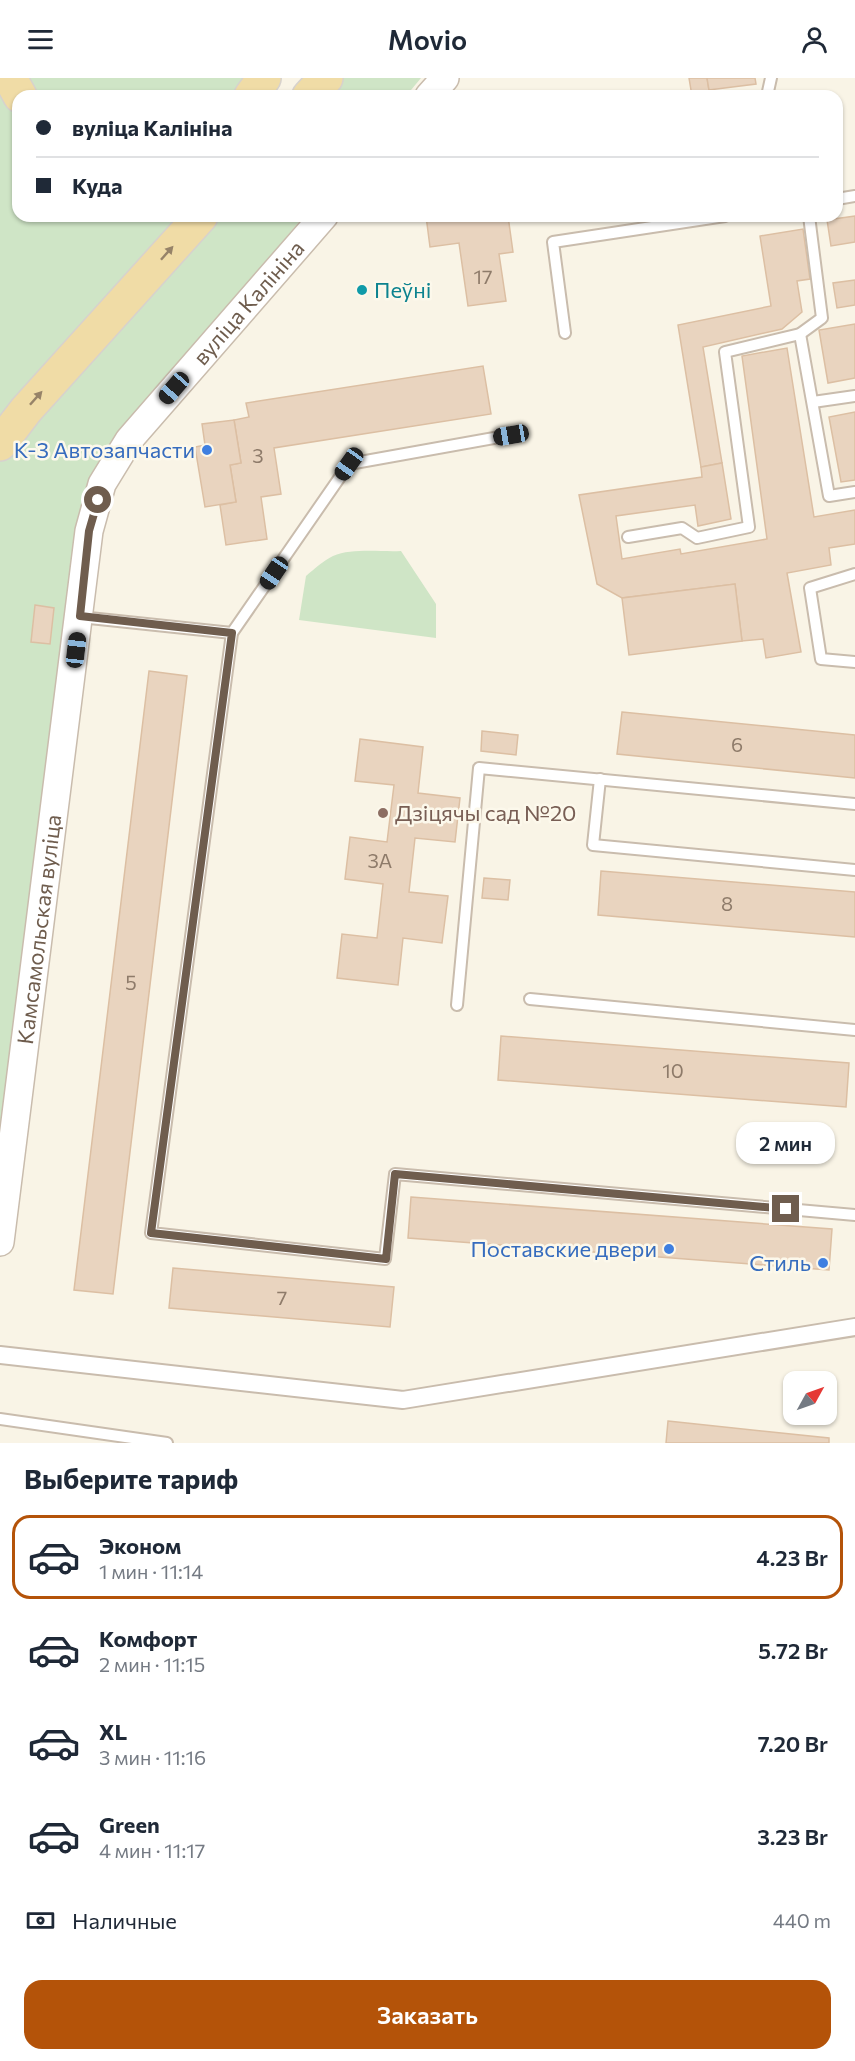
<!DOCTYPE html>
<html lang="ru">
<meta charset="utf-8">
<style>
:root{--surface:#fff;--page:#f6f6f7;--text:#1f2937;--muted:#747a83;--line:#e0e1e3;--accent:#b45309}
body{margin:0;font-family:Commissioner,sans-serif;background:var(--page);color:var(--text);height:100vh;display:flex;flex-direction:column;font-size:22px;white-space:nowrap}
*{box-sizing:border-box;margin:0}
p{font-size:20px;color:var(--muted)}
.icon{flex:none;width:33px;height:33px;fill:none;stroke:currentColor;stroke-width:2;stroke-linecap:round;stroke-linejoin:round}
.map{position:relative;height:1365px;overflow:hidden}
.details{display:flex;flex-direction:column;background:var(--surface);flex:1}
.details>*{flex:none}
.top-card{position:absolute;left:12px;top:12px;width:831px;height:132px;border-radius:18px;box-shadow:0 2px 4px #0004;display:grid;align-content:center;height:132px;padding:0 24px;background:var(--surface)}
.needle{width:39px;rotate:50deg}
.tools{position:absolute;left:783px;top:1293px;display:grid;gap:12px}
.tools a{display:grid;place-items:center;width:54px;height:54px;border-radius:12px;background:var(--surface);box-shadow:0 2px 4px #0004;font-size:30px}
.end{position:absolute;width:27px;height:27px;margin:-14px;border:8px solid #6f5d4e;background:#fff;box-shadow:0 0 0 3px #fff}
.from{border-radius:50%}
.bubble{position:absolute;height:42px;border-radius:18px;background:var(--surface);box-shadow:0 2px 4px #0004;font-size:20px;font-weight:600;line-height:42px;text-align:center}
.car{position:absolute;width:18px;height:36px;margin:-18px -9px;border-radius:8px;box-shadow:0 0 4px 2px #0007;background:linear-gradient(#222 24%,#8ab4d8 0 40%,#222 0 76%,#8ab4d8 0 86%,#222 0)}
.top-card b{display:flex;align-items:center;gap:21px;height:57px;font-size:22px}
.top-card b+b{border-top:2px solid var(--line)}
.top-card i{width:15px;height:15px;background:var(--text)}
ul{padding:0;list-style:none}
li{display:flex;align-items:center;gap:18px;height:84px;margin:0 12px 9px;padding:0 12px;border:3px solid transparent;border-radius:18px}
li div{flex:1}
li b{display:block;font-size:22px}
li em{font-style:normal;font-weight:600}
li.active{border-color:var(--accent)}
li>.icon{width:54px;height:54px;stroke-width:1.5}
h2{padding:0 24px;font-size:27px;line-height:72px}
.pay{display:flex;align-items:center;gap:15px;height:66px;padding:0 24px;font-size:22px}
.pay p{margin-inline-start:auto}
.primary-button{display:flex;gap:12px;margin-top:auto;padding:12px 24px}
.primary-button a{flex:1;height:69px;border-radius:18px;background:var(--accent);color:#fff;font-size:24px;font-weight:600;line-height:69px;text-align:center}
header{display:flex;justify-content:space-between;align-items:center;height:78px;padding:0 24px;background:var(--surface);font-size:27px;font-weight:600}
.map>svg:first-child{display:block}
</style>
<header><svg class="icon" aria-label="menu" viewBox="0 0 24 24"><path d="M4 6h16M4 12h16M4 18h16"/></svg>Movio<svg class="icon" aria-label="person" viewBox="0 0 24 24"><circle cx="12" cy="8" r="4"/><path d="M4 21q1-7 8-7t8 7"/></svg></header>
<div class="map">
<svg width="855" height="1365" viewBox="0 0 855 1365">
<rect width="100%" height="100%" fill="#f9f4e6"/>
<g fill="#cfe5c6">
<path d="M22 0H251L244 10 233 18H36Z"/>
<path d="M339 0H421L406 18H322Z"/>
<path d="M0 2 18 31V138H186L0 340Z"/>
<path d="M214 138H304L121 356 92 402 0 1073V384L34 338Z"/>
<path d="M401 473 436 526V560L299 542 306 498C314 491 323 483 333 478 352 470 380 474 401 473Z"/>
</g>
<g fill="#e9d4bf" stroke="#dcbfa3" stroke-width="1.5">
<path d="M689 0H707L709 12H713L714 18H692Z"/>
<path d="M707 0H755L756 6 709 12Z"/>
<path d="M426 138H508L513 174 499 176 506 223 468 228 459 165 430 169Z"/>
<path d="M855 138V164L831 168 827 142Z"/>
<path d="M803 151 810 201 797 203 802 234 782 251 703 269 722 385 701 389 678 247 771 228 760 158Z"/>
<path d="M855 202V227L837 230 833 205Z"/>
<path d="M855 246V300L828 305 819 252Z"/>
<path d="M787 270 814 439 855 432V466L829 470 831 487 787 495 801 574 766 580 763 561 742 563 735 506 622 520 597 506 579 417 702 399 701 389 722 385 731 441 698 448 695 427 616 438 622 481 680 471 681 476 767 461 742 278Z"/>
<path d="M483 288 491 336 274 370 281 416 261 419 267 461 226 467 220 427 236 424 230 387 241 385 234 342 249 339 246 325Z"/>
<path d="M855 334V402L841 404 829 339Z"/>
<path d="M234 342 241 385 230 387 236 424 205 429 195 369 205 367 202 346Z"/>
<path d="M735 506 742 563 629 577 622 520Z"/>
<path d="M35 527 54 530 50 566 31 564Z"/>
<path d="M149 593 187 598 113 1216 74 1212Z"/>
<path d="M622 634 855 657V700L617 676Z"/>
<path d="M482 653 518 657 516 677 481 673Z"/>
<path d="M360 661 423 669 418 715 460 720 455 764 415 760 409 814 448 818 442 865 403 860 398 907 337 900 342 856 377 860 383 806 345 801 350 759 387 764 394 707 355 703Z"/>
<path d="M601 793 855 814V859L598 837Z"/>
<path d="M484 800 510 802 508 822 482 820Z"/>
<path d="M501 958 849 985 846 1029 498 1002Z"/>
<path d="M411 1119 832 1151 829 1192 408 1160Z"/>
<path d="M173 1190 394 1209 390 1249 169 1230Z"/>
<path d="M668 1343 829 1360V1365H666Z"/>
</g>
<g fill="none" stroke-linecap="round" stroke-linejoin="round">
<g stroke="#c9bcad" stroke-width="14">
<g id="service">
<path d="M767 18 771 0"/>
<path d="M837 121 855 118"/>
<path d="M565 255 553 164 725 138"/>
<path d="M800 256 829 418 855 414"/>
<path d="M813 324 855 318"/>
<path d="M511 357 349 386 232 555 151 1155 385 1181 395 1096 855 1137"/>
<path d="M628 459 682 450 697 460 749 449 725 274 800 256 822 240 809 138"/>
<path d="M855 496 810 510 821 581 855 584"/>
<path d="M80 539 232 555"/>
<path d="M600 701 593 767 855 792"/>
<path d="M530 921 855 952"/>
<path d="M457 927 479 690 855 726"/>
<path d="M0 1341 167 1365"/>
</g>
</g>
<g stroke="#c9bcad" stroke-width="20">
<path id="pedestrian" d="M0 1277 403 1322 855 1249"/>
</g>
<g stroke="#c9bcad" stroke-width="30">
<g id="tertiary">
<path d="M429 18 445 0"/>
<path id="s1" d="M0 1164 89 453 102 406 129 362 324 138"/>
</g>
</g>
<g stroke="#d7d2cd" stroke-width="36">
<g id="primary">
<path d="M10 0 20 18"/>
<path d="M251 18 264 0"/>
<path d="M309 18 326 0"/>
<path d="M0 366 26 332 201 138"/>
</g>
</g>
<use href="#service" stroke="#fff" stroke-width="10"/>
<use href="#pedestrian" stroke="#fff" stroke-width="16"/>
<use href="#tertiary" stroke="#fff" stroke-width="27"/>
<use href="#primary" stroke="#f0dca6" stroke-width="33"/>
</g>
<defs><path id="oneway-solid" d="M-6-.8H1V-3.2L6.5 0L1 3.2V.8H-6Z" transform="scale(1.5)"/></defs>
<g fill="#968368">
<use href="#oneway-solid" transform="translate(167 175) rotate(-48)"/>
<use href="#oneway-solid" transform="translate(36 320) rotate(-48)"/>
</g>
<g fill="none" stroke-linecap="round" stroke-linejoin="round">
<path stroke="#6f5d4e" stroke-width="8" d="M98 422 89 453 80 538 232 555 151 1155 386 1181 395 1096 786 1131"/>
</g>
<circle fill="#0f9aa8" stroke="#fcf8eb" stroke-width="2" cx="362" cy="212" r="6"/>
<g fill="#3f7fe0" stroke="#fcf8eb" stroke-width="2">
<circle cx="207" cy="372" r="6"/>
<circle cx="669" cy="1171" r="6"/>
<circle cx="823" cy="1185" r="6"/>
</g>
<circle fill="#8d6e63" stroke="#fcf8eb" stroke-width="2" cx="383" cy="735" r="6"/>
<g text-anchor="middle" stroke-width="5" stroke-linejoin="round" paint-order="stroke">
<g font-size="20" fill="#8e7b6a">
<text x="483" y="206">17</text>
<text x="258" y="385">3</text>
<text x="737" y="674">6</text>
<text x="380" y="790">3А</text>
<text x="727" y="833">8</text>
<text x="131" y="912">5</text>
<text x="673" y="1000">10</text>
<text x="282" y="1227">7</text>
</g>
<g font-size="22" fill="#0d838f" stroke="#fcf8eb" text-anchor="start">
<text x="374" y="220">Пеўні</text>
</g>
<g font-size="22" fill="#6f5d4e" stroke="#fcf8eb">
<text dy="8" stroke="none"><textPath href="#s1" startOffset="999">вуліца Калініна</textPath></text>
<text dy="8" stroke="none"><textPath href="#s1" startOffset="315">Камсамольская вуліца</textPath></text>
</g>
<g font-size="22" fill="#366cbe" stroke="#fcf8eb" text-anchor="end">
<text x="195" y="380">К-3 Автозапчасти</text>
<text x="657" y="1179">Поставские двери</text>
<text x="811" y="1193">Стиль</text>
</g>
<g font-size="22" fill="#785e54" stroke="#fcf8eb" text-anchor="start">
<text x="395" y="743">Дзіцячы сад №20</text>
</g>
</g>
</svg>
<div class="tools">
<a><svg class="needle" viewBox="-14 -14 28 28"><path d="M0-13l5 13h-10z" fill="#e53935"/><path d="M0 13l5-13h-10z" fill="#747a83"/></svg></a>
</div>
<i class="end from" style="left:98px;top:422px"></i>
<i class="end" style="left:786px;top:1131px"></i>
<div class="bubble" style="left:736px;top:1044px;width:99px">2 мин</div>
<i class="car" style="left:174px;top:310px;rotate:221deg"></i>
<i class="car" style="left:511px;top:357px;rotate:260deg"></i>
<i class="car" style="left:349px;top:386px;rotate:215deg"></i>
<i class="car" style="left:274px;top:495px;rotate:214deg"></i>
<i class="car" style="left:76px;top:572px;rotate:7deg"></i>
<div class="top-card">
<b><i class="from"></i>вуліца Калініна</b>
<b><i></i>Куда</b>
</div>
</div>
<section class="details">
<h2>Выберите тариф</h2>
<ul>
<li class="active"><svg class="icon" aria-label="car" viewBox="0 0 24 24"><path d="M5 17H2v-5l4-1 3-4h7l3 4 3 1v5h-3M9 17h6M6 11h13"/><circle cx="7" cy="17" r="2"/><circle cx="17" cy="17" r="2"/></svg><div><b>Эконом</b><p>1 мин · 11:14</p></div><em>4.23 Br</em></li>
<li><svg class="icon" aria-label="car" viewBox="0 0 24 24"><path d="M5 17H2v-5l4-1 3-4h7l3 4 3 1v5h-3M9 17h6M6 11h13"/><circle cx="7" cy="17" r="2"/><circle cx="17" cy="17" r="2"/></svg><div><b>Комфорт</b><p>2 мин · 11:15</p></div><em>5.72 Br</em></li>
<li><svg class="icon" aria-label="car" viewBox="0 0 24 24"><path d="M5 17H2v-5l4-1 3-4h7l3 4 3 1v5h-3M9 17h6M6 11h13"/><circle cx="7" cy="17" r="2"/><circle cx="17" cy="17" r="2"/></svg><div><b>XL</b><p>3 мин · 11:16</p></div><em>7.20 Br</em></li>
<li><svg class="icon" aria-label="car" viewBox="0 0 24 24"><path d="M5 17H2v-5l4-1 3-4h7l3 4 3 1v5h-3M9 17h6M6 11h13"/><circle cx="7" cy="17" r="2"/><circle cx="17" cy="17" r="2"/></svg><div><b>Green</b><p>4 мин · 11:17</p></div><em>3.23 Br</em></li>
</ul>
<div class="pay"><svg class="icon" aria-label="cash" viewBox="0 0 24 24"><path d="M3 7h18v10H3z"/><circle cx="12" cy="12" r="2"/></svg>Наличные<p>440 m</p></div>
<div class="primary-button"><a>Заказать</a></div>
</section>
